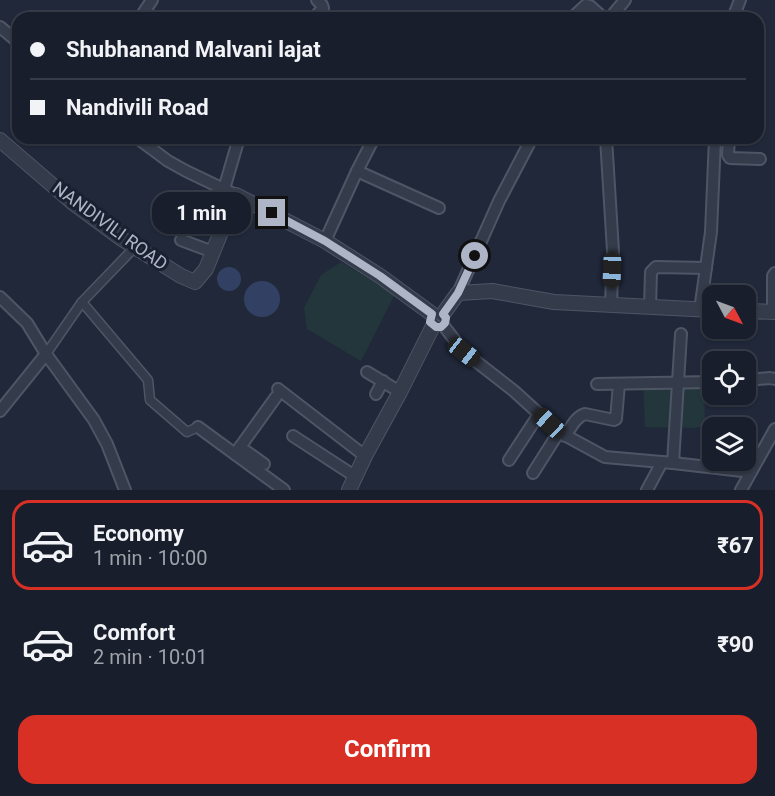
<!DOCTYPE html>
<meta charset="utf-8">
<style>
:root{--surface:#181e2c;--page:#252b38;--text:#f1f3f6;--muted:#9fa2a9;--line:#363c48;--accent:#d93025}
body{margin:0;font-family:Roboto,sans-serif;background:var(--page);color:var(--text);height:100vh;display:flex;flex-direction:column;font-size:22px;white-space:nowrap}
*{box-sizing:border-box;margin:0}
p{font-size:20px;color:var(--muted)}
.icon{flex:none;width:33px;height:33px;fill:none;stroke:currentColor;stroke-width:2;stroke-linecap:round;stroke-linejoin:round}
.map{position:relative;height:490px;overflow:hidden}
.side{display:flex;flex-direction:column;background:var(--surface);flex:1}
.side>*{flex:none}
.guide{position:absolute;left:12px;top:12px;width:752px;height:132px;border-radius:18px;box-shadow:0 2px 4px #0004,0 0 0 2px var(--line);display:grid;align-content:center;height:132px;padding:0 18px;background:var(--surface)}
.needle{width:39px;rotate:131deg}
.fabs{position:absolute;left:702px;top:285px;display:grid;gap:12px}
.fabs a{display:grid;place-items:center;width:54px;height:54px;border-radius:12px;background:var(--surface);box-shadow:0 2px 4px #0004,0 0 0 2px var(--line);font-size:30px}
.end{position:absolute;width:27px;height:27px;margin:-14px;border:8px solid #aeb5c7;background:#111;box-shadow:0 0 0 3px #111}
.from{border-radius:50%}
.bubble{position:absolute;height:42px;border-radius:18px;background:var(--surface);box-shadow:0 2px 4px #0004,0 0 0 2px var(--line);font-size:20px;font-weight:700;line-height:42px;text-align:center}
.car{position:absolute;width:18px;height:36px;margin:-18px -9px;border-radius:8px;box-shadow:0 0 4px 2px #0007;background:linear-gradient(#222 24%,#8ab4d8 0 40%,#222 0 76%,#8ab4d8 0 86%,#222 0)}
.guide b{display:flex;align-items:center;gap:21px;height:57px;font-size:22px}
.guide b+b{border-top:2px solid var(--line)}
.guide i{width:15px;height:15px;background:var(--text)}
ul{padding:10px 0 0;list-style:none}
li{display:flex;align-items:center;gap:18px;height:90px;margin:0 12px 9px;padding:0 6px;border:3px solid transparent;border-radius:18px}
li div{flex:1}
li b{display:block;font-size:22px}
li em{font-style:normal;font-weight:700}
li.on{border-color:var(--accent)}
li>.icon{width:54px;height:54px;stroke-width:1.5}
.action{display:flex;gap:12px;margin-top:auto;padding:12px 18px}
.action a{flex:1;height:69px;border-radius:18px;background:var(--accent);color:#fff;font-size:24px;font-weight:700;line-height:69px;text-align:center}
.map>svg:first-child{display:block}
</style>
<div class="map">
<svg width="775" height="490" viewBox="0 0 775 490">
<rect width="100%" height="100%" fill="#20283a"/>
<g fill="#22363b">
<path d="M341 262 395 294 361 361 307 329 304 308 321 275Z"/>
<path d="M676 375 704 379 705 426 693 428 645 427 643 380Z"/>
</g>
<g fill="#324163">
<circle cx="229" cy="279" r="12"/>
<circle cx="262" cy="299" r="18"/>
</g>
<g fill="none" stroke-linecap="round" stroke-linejoin="round">
<g stroke="#4e5565" stroke-width="11">
<g id="pedestrian">
<path d="M135 247 82 302 148 380 150 400 187 432 198 427"/>
<path d="M46 354 82 302"/>
</g>
</g>
<g stroke="#4e5565" stroke-width="14">
<g id="minor">
<path d="M140 18 152 0"/>
<path d="M314 18 323 8 322 5 317 0"/>
<path d="M572 18 586 5 590 6 600 15"/>
<path d="M610 18 625 0"/>
<path d="M733 18 740 0"/>
<path d="M0 27 18 42"/>
<path d="M137 138 168 161 186 171 236 195"/>
<path d="M606 138 613 251 611 304"/>
<path d="M729 138 728 155 730 158 760 159"/>
<path d="M357 171 439 208"/>
<path d="M224 189 239 138"/>
<path d="M181 240 213 252"/>
<path d="M325 241 357 171 374 138"/>
<path d="M458 293 499 201 532 138"/>
<path d="M0 297 27 323 46 354 94 420 107 444 125 490"/>
<path d="M650 307 651 272 656 267 706 268"/>
<path d="M700 310 711 232 715 138"/>
<path d="M773 312V276L775 273"/>
<path d="M443 325 464 352 514 391 559 432 605 457 673 463 751 472"/>
<path d="M367 372 400 392"/>
<path d="M746 380 770 378 775 379"/>
<path d="M597 384 712 382"/>
<path d="M278 389 365 456"/>
<path d="M376 394 383 381"/>
<path d="M0 411 46 354"/>
<path d="M198 427 284 490"/>
<path d="M293 436 356 477"/>
<path d="M565 436C571 428 575 417 585 414L614 420 616 419 619 384"/>
<path d="M240 447 264 464"/>
<path d="M235 454 276 397"/>
<path d="M509 460 539 414"/>
<path d="M673 463 681 334"/>
<path d="M533 473 559 432"/>
<path d="M647 490 662 462"/>
<path d="M741 490 775 429"/>
</g>
</g>
<g stroke="#4e5565" stroke-width="16">
<g id="tertiary">
<path d="M0 140 72 202 122 239 181 276 195 282 206 269 236 195 325 241 380 276 432 314"/>
<path d="M746 311 775 312"/>
<path d="M443 314 458 293 492 291 554 302 712 310"/>
<path d="M349 490 365 456 400 392 433 326"/>
</g>
</g>
<use href="#pedestrian" stroke="#343b4a" stroke-width="8"/>
<use href="#minor" stroke="#343b4a" stroke-width="10"/>
<use href="#tertiary" stroke="#343b4a" stroke-width="14"/>
</g>
<g fill="none" stroke-linecap="round" stroke-linejoin="round">
<path stroke="#aeb5c7" stroke-width="8" d="M272 213 325 241 380 276 432 314 430 322 436 327H441L445 323 446 318 443 314 458 293 475 256"/>
</g>
<g text-anchor="middle" stroke-width="6" stroke-linejoin="round" paint-order="stroke">
<g font-size="18" fill="#aeb5c7" stroke="#19202f">
<text transform="translate(110 226) rotate(36)" y="6">NANDIVILI ROAD</text>
</g>
</g>
</svg>
<div class="fabs">
<a><svg class="needle" viewBox="-14 -14 28 28"><path d="M0-13l5 13h-10z" fill="#e53935"/><path d="M0 13l5-13h-10z" fill="#9fa2a9"/></svg></a>
<a><svg class="icon" aria-label="locate" viewBox="0 0 24 24"><circle cx="12" cy="12" r="6"/><path d="M12 2v4M12 18v4M2 12h4M18 12h4"/></svg></a>
<a><svg class="icon" aria-label="layers" viewBox="0 0 24 24"><path d="M12 4l9 5-9 5-9-5zM3 14l9 5 9-5"/></svg></a>
</div>
<i class="end from" style="left:475px;top:256px"></i>
<i class="end" style="left:272px;top:213px"></i>
<div class="bubble" style="left:152px;top:192px;width:99px">1 min</div>
<i class="car" style="left:612px;top:270px;rotate:182deg"></i>
<i class="car" style="left:464px;top:352px;rotate:128deg"></i>
<i class="car" style="left:549px;top:423px;rotate:313deg"></i>
<div class="guide">
<b><i class="from"></i>Shubhanand Malvani lajat</b>
<b><i></i>Nandivili Road</b>
</div>
</div>
<section class="side">
<ul>
<li class="on"><svg class="icon" aria-label="car" viewBox="0 0 24 24"><path d="M5 17H2v-5l4-1 3-4h7l3 4 3 1v5h-3M9 17h6M6 11h13"/><circle cx="7" cy="17" r="2"/><circle cx="17" cy="17" r="2"/></svg><div><b>Economy</b><p>1 min · 10:00</p></div><em>₹67</em></li>
<li><svg class="icon" aria-label="car" viewBox="0 0 24 24"><path d="M5 17H2v-5l4-1 3-4h7l3 4 3 1v5h-3M9 17h6M6 11h13"/><circle cx="7" cy="17" r="2"/><circle cx="17" cy="17" r="2"/></svg><div><b>Comfort</b><p>2 min · 10:01</p></div><em>₹90</em></li>
</ul>
<div class="action"><a>Confirm</a></div>
</section>
